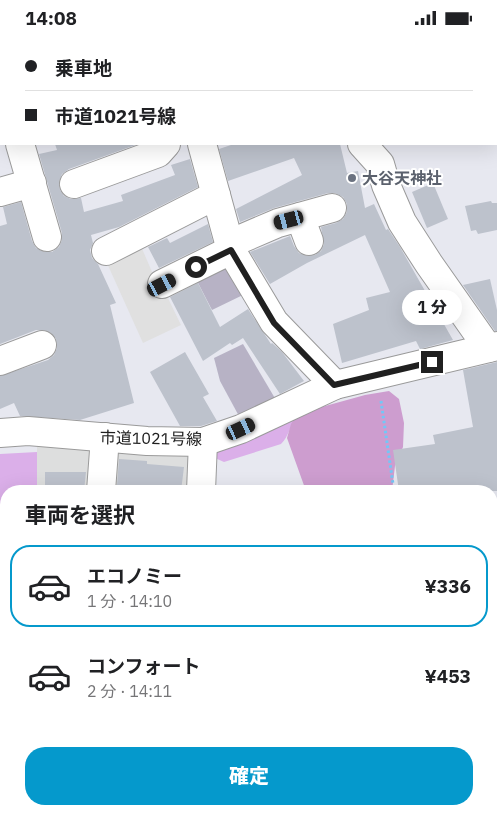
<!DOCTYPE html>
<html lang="ja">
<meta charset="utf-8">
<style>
:root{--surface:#fff;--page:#f6f6f6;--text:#202124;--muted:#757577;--line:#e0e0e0;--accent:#0599cc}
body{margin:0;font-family:"IBM Plex Sans","Noto Sans JP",sans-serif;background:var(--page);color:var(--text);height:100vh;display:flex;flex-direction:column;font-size:19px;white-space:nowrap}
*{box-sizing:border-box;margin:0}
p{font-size:16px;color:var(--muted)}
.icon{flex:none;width:28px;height:28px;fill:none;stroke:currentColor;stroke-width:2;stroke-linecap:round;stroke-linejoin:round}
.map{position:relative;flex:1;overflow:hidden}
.panel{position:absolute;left:0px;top:450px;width:498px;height:330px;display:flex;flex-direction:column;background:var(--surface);border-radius:20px 20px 0 0;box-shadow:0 5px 20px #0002}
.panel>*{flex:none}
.top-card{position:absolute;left:0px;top:0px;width:498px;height:110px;box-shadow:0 5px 20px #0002;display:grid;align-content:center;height:110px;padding:0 25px;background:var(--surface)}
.end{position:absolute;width:22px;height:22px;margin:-11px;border:6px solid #202020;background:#fff;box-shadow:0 0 0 2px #fff}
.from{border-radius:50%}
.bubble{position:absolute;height:35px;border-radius:18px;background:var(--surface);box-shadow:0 5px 20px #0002;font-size:16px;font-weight:800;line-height:35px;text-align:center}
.car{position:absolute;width:15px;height:30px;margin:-15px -8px;border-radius:6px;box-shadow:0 0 4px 1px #0007;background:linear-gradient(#222 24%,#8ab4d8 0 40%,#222 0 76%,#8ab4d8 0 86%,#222 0)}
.top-card b{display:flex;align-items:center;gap:18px;height:48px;font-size:19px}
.top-card b+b{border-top:1px solid var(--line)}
.top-card i{width:12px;height:12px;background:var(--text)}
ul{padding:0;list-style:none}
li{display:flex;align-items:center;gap:15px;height:82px;margin:0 10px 8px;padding:0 15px;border:2px solid transparent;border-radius:20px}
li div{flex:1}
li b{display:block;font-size:19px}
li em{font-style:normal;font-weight:800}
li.selected{border-color:var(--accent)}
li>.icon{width:45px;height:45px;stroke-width:1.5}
h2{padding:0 25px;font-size:22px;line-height:60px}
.button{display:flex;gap:10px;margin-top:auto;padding:10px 25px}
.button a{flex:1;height:58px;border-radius:20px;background:var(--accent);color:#fff;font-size:20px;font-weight:800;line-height:58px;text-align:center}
.status{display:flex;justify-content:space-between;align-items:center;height:35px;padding:0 25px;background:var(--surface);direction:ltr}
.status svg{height:14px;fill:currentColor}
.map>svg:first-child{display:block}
</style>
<div class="status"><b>14:08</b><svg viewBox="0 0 49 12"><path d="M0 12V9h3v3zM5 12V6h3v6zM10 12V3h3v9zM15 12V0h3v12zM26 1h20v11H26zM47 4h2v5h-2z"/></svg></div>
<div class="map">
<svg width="497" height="780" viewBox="0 0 497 780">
<rect width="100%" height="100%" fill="#e7e8f0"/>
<g fill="#dddede">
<path d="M37 409 187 419 195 432 192 456H37Z"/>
<path d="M6 472V577L0 558V476Z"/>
<path d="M497 602V688L491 650V603Z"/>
<path d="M0 603 6 618V719L0 718Z"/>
<path d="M71 774H179V780H72Z"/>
</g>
<path fill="#cecece" d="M491 730 497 760V780H381L380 774H491Z"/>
<g fill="#b7b2c5">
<path d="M227 225 245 259 212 275 196 244Z"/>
<path d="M243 309 276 365 240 383 220 346 214 323Z"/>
</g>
<path fill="#dcd3ee" d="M0 739 6 740V774H50L51 780H0Z"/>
<g fill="#dbafe9">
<path d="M296 381C290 391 289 401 281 409L224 427 215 423 217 413Z"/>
<path d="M37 417V456H6V472L0 476V419Z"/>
</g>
<path fill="#cd9dcf" d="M389 356 399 364 404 388 403 412 395 431 392 456H306L287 403 291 389 296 381 318 373 365 360Z"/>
<path fill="#c9a9bc" d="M199 774H298L306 780H200Z"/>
<path fill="#e0e0e0" d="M140 209 156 246 165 257 181 290 143 308 106 226Z"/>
<g fill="#bdc2cc">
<path d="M55 109H138L69 134 62 139 59 147 60 155 64 161 71 164 81 163 84 177 123 166 121 160 175 140 171 130 190 124 198 152 119 192 91 200 93 208 90 215 92 223 98 229 116 268 110 270 134 368 80 385 20 381 14 368 0 374V341L48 325 54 320 57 313 56 304 51 298 44 295H36L0 309V191L7 189 3 172 21 167 32 206 36 213 44 217H52L59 212 62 205V198L39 119 57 115Z"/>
<path d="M234 109H340L347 138 358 136 365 173 374 169 386 195 388 194 400 212 453 305 420 314 416 306 342 328 333 289 369 275 366 263 390 257 365 200 307 228 270 249 250 217 290 201 294 211 299 218 307 221 315 220 321 216 324 209 321 192 336 188 343 184 347 177V169L343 162 335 158H328L274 173 240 187 236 174 302 140 294 123 228 146 219 114Z"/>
<path d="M433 148 448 184 427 193 412 157Z"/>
<path d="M491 166 492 168H497V195L478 199 476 195 471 196 465 171Z"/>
<path d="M208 189 213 207 159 233 148 212 167 203 170 208Z"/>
<path d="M490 244 497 275V296H495L463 250Z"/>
<path d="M198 248 220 292 248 274 271 309 272 308 282 317 304 346 280 359 243 303 232 310 230 308 203 326 170 262Z"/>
<path d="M185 317 209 359 203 362 217 386 201 391H180L150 337Z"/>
<path d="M497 327V456H399L393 415 435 409 433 400 473 392 463 335Z"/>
<path d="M119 424 147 426V429L184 432 181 456 151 455 117 450Z"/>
<path d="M45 437H86L84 456H45Z"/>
</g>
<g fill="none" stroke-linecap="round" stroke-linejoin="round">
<g stroke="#9a9a9a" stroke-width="30">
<g id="minor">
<path d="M93 0 94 1"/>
<path d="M135 0 139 1"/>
<path d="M244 0 245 1"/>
<path d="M342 0V1"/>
<path d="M20 109 47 202"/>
<path d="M202 109 231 215 274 287 335 350"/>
<path d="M362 109 380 129 386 150 402 187 429 229 488 313"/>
<path d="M74 149 158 118 166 109"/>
<path d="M0 157 32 148"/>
<path d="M300 182 309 206"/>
<path d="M229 209 278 188 332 173"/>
<path d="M106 216 216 160"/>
<path d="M162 249 231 215"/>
<path d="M0 326 42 310"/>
<path d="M0 398 28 396 147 406 203 407 241 394 335 350 497 311"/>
<path d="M101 456 105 402"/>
<path d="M201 456 203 407"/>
<path d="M0 569 6 589"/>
<path d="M491 596 497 595"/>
<path d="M491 710 497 746"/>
<path d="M0 727H6"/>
<path d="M65 774 66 780"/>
<path d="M188 774V780"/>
</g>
</g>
<path stroke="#72c7f7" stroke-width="3" stroke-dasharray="2.5 2.5" stroke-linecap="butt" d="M381 366 394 456"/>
<use href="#minor" stroke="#fff" stroke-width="28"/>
</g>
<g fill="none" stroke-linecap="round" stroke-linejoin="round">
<path stroke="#202020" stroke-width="6" d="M196 232 231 215 274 288 334 350 432 327"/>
</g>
<circle fill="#6b7280" stroke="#fff" stroke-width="2" cx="352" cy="143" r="5"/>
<g text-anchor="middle" stroke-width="4" stroke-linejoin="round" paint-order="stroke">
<g font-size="16" font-weight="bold" fill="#5b616d" stroke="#fff" text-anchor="start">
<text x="362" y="149">大谷天神社</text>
</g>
<g font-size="16" fill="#202020" stroke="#fff">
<text transform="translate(151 403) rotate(1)" y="6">市道1021号線</text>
</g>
</g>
</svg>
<i class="end from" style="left:196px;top:232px"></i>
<i class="end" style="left:432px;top:327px"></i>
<div class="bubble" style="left:402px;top:255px;width:60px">1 分</div>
<i class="car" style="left:289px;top:185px;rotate:255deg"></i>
<i class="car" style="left:162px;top:250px;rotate:63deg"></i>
<i class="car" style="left:241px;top:394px;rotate:65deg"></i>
<div class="top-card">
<b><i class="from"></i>乗車地</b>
<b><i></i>市道1021号線</b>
</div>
<section class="panel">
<h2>車両を選択</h2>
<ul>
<li class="selected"><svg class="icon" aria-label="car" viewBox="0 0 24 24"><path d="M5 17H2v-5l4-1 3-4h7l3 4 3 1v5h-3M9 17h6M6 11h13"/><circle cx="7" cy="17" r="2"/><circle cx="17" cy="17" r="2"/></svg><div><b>エコノミー</b><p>1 分 · 14:10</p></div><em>¥336</em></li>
<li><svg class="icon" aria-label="car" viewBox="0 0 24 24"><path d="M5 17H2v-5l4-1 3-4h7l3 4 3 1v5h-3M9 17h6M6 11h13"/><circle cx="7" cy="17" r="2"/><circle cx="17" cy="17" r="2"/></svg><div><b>コンフォート</b><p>2 分 · 14:11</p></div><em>¥453</em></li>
</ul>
<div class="button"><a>確定</a></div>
</section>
</div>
